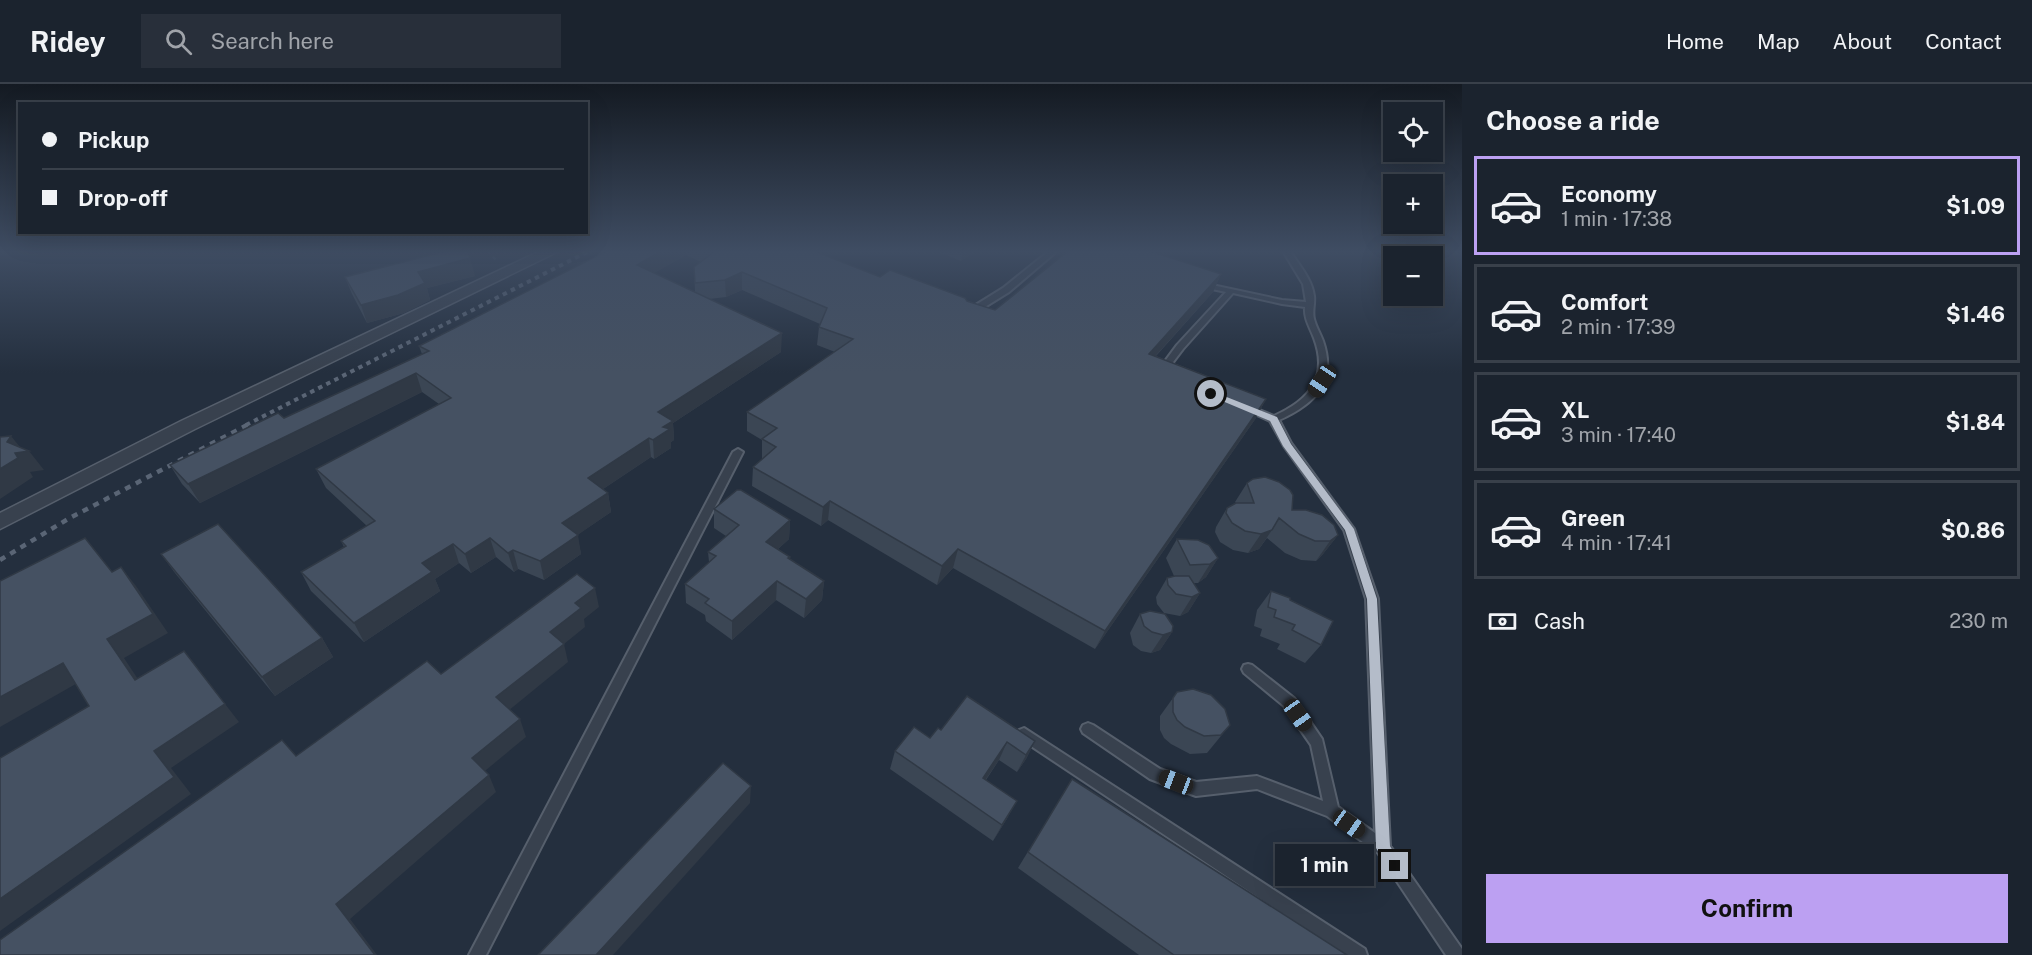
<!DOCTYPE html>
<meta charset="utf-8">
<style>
:root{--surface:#1b232e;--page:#282f3a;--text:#f1f3f6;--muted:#a0a4aa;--line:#39404a;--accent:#bca0f2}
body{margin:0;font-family:"Public Sans",sans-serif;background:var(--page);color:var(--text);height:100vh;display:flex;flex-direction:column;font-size:22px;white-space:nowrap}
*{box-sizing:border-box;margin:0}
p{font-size:20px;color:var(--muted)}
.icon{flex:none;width:33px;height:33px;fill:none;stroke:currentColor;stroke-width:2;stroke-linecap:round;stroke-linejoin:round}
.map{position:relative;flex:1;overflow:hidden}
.drawer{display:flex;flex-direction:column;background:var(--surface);width:570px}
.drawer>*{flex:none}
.hud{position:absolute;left:18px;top:18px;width:570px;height:132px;border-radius:0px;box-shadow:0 6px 24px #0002,0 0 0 2px var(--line);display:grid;align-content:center;height:132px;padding:0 24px;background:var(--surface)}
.fabs{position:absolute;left:1383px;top:18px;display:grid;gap:12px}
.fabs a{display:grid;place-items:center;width:60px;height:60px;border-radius:0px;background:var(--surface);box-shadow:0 6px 24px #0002,0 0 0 2px var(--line);font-size:30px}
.end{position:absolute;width:27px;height:27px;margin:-14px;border:8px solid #b4bcc9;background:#111;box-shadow:0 0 0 3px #111}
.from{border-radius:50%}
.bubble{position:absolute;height:42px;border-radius:0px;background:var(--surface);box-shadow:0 6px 24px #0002,0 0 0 2px var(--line);font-size:20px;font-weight:700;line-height:42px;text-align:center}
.car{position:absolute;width:18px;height:36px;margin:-18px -9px;border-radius:8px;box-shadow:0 0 4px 2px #0007;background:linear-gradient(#222 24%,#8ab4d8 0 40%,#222 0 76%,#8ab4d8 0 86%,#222 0)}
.hud b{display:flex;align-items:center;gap:21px;height:57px;font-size:22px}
.hud b+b{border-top:2px solid var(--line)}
.hud i{width:15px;height:15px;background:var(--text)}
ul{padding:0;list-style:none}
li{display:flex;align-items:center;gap:18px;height:99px;margin:0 12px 9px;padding:0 12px;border:3px solid var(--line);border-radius:0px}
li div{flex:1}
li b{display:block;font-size:22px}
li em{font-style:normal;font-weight:700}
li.active{border-color:var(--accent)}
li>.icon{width:54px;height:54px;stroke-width:1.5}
h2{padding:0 24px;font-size:27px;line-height:72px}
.pay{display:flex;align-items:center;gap:15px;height:66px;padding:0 24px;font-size:22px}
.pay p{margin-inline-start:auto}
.primary-button{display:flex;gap:12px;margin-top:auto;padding:12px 24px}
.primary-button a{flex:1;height:69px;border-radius:0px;background:var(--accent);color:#111;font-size:24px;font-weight:700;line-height:69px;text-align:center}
header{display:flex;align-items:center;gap:36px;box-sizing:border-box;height:84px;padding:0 30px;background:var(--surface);border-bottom:2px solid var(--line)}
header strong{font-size:28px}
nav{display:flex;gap:33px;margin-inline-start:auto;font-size:21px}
.search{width:420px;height:54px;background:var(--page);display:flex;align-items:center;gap:15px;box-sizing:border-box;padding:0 21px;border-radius:0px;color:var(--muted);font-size:22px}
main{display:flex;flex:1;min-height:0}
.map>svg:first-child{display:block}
</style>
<header>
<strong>Ridey</strong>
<div class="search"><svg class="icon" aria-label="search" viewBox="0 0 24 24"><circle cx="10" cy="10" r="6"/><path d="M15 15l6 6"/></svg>Search here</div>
<nav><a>Home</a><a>Map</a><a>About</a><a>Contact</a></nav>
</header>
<main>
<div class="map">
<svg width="1462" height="871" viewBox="0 0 1462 871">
<rect width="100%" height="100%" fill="#242f3e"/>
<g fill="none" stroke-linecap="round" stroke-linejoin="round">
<g stroke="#565f6c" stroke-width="4">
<g id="lane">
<path d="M1049 167H1057L1009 208 972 231H966V227L1003 204Z"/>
<path d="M1283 167H1290C1299 181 1312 195 1314 212 1315 220 1312 227 1314 235 1316 243 1320 249 1323 257 1337 298 1315 320 1279 336L1291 359 1354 445 1378 515 1390 762 1462 865V871H1446L1378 769 1327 732 1257 705 1196 712 1150 695 1083 649 1081 645 1083 641 1088 639 1093 641 1160 685 1196 698 1257 692 1323 717 1311 661 1284 622 1244 589 1242 585 1244 581 1248 580 1252 581 1294 614 1322 655 1338 723 1375 749 1366 515 1344 446 1284 362 1270 337 1242 324 1247 321 1274 332C1309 316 1329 294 1314 254 1310 243 1304 235 1305 223L1282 220 1233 209 1183 265 1164 290 1161 291 1157 288 1177 261 1226 208 1198 202V198L1282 216 1306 218 1303 200Z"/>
<path d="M738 365 743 368 486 871H469L733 368Z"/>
<path d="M1024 644 1365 865 1367 871H1345L1019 654 1017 650 1019 646Z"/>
</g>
</g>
<g stroke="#565f6c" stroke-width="3">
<path id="street" d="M540 167H559L195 345 0 445V429L181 337Z"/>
</g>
<path stroke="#44595c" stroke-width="2" stroke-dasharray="4 4" stroke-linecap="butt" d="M487 167 498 178"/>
<use href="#lane" fill="#38414e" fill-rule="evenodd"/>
<use href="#street" fill="#38414e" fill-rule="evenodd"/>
<path stroke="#5a6575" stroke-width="4" stroke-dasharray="4.5 4.5" stroke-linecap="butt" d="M246 341 589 167"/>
<path stroke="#5a6575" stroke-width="4.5" stroke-dasharray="6 6" stroke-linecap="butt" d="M0 476 68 435 249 340"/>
</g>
<g fill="#3b4654" fill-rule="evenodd">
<path d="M607 167H814L880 193 995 226 1221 190 1213 208 1156 272 1266 315 1256 334 1095 565 953 484 937 501 828 436 821 442 752 402 753 383 762 375V356L747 347V328L835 268 817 261 819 243 820 240 742 206 726 213 709 215 781 268 673 339 674 356 671 358V364L654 375 651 373 603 405 608 409 611 428 577 451 581 470 544 496 518 485 514 488 496 473 471 489 459 479 435 495 440 507 364 558 311 507 301 488 344 463 341 457 367 442 326 404 316 385 439 320 422 308 200 419 182 400 170 381 284 334 422 270 419 262ZM686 171 701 178 694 183 695 208 654 189Z"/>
<path d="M936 167H975L961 177Z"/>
<path d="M475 192 427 204 430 216 404 229 367 239 352 210 345 193Z"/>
<path d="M1247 399 1292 426 1338 451 1323 470 1316 477 1301 476 1285 469 1267 454 1259 465 1248 469 1233 466 1220 458 1215 448 1216 443 1227 424 1236 419 1235 418Z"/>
<path d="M714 425 790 436 789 455 778 465 790 475 824 497 822 516 804 534 776 516 732 556 706 537 705 531 686 519 685 500 709 478 708 468 726 452 714 444Z"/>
<path d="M1177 455 1218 474 1206 493 1198 499H1193L1200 509 1188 528 1180 532 1164 529 1157 520 1156 513 1167 494 1174 492 1166 474Z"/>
<path d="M161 470 322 554 333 573 275 612 175 489Z"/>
<path d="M1271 507 1290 516 1321 561 1305 579 1277 565 1280 560 1260 552 1262 545 1254 542 1257 526Z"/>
<path d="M1140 530 1172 548 1160 566 1151 569 1141 567 1133 561 1130 549Z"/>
<path d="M1173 614 1230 641 1207 669 1190 670 1171 660 1164 654 1160 646V632Z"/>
<path d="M941 646 1035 657 1026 675 1017 688 999 676 986 696 1008 733 993 757 890 685 895 667 930 654Z"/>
<path d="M1072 695 1347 871H1139L1018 784Z"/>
</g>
<g fill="#303945">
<path d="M661 167H686V171L638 198 637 181Z"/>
<path d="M963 167H975L961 177Z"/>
<path d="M470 174 475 192 427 204 430 216 404 229 367 239 361 221 418 188Z"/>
<path d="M742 188V206L726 213 725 196Z"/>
<path d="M1221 190 1213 208 1141 288 1149 270Z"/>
<path d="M782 249 781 268 673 339 674 356 671 358V364L654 375 653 356 658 328Z"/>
<path d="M416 289 422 308 200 419 188 400Z"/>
<path d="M1266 315 1256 334 1095 565 1105 547Z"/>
<path d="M11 352 24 368 29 367 44 386 30 388 33 393 0 415V375L7 358Z"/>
<path d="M649 354 651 373 591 413 588 394Z"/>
<path d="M608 409 611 428 566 459 562 439Z"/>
<path d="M830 417 828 436 821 442 823 423Z"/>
<path d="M790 436 789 455 765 477 766 458Z"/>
<path d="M1272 446 1259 465 1248 469 1261 450Z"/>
<path d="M578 451 581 470 544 496 540 477Z"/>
<path d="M1338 451 1323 470 1316 477 1330 457Z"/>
<path d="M490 454 496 473 471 489 465 470Z"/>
<path d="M453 460 459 479 435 495 440 507 364 558 354 539 422 479Z"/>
<path d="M958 465 953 484 937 501 942 482Z"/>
<path d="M513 466 518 485 514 488 508 469Z"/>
<path d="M1218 474 1206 493 1198 499 1210 480Z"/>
<path d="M121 483 136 502 168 549 124 574 151 615 135 596 107 555Z"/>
<path d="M777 497 776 516 732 556V537Z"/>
<path d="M824 497 822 516 804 534 806 515Z"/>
<path d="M595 504 599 523 584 535 585 543 564 560 568 578 503 631 496 613 575 519Z"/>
<path d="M1200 509 1188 528 1180 532 1192 513Z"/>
<path d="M1172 548 1160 566 1151 569 1163 551Z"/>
<path d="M322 554 333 573 275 612 262 593Z"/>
<path d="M184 567 239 638 171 684 191 710 0 847V815L154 667Z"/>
<path d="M63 579 81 597 0 643V613Z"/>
<path d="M520 635 526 653 480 691 472 674Z"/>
<path d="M1035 657 1026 675 1017 688 1026 671Z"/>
<path d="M1007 658 999 676 975 711 983 694Z"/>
<path d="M489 691 496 708 350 835 377 871H375L336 820Z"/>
<path d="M751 702 750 719 613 871H596Z"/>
<path d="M1017 717 1008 733 993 757 1002 741Z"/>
</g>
<g fill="#455162" stroke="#303945" stroke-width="1.5">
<path d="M446 167H468L470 174 418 188 425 199 398 211 361 221 345 193Z"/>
<path d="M607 167H661L637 181 782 249 658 328 673 337 663 343 670 345 653 356 649 354 588 394 608 409 562 439 578 451 540 477 513 466 508 469 490 454 465 470 453 460 422 479 432 488 354 539 301 488 346 462 341 457 375 437 316 385 451 314 416 289 188 400 170 381 278 329 284 334 429 267 419 262Z"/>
<path d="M715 167H814L880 193 890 186 965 214 967 217 995 226 1068 167H1150L1221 190 1149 270 1266 315 1105 547 958 465 942 482 830 417 823 423 753 383 776 363 762 355 777 344 747 328 853 255 819 243 827 224 742 188 725 196 695 199 694 183Z"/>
<path d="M11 352 7 358 29 367 15 369 18 374 0 385V353Z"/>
<path d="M1265 393 1279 398 1290 406 1293 411 1292 426H1306L1322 431 1334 441 1338 451 1330 457H1315L1299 450 1279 434 1272 446 1261 450 1245 447 1232 439 1226 429 1227 424 1236 419H1254L1247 399 1253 395Z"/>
<path d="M737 406H741L790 436 766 458 790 473 788 474 824 497 806 515 777 497 732 537 705 519 709 515 685 500 716 472 708 468 739 441 714 425Z"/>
<path d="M218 440 322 554 262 593 161 470Z"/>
<path d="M85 454 112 488 121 483 153 530 107 555 135 596 184 567 225 620 154 667 174 693 0 815V674L89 622 63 579 0 613V497Z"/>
<path d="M1177 455 1198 456 1209 461 1218 474 1210 480 1190 481Z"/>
<path d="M577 490 595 504 575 519 581 524 550 548 564 560 496 613 520 635 472 674 489 691 336 820 375 871H0V856L282 656 296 672 427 577 441 590Z"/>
<path d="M1175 492H1189L1200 509 1192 513 1176 510 1168 501 1167 494Z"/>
<path d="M1271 507 1290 514V516L1333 537 1321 561 1292 546 1295 541 1274 533 1276 526 1268 523Z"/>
<path d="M1150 527 1165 530 1173 542 1172 548 1163 551 1152 548 1144 542 1140 530Z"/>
<path d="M1193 605 1211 611 1225 625 1230 641 1221 651 1204 652 1185 643 1177 636 1173 628V614L1177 608Z"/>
<path d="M967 612 1035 657 1026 671 1007 658 983 694 1017 717 1002 741 895 667 914 643 930 654 938 644 941 646Z"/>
<path d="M723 679 751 702 596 871H538Z"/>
<path d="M1072 695 1347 871H1174L1028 768Z"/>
</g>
<linearGradient id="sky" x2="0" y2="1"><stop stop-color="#141a22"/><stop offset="0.58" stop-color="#3f4d63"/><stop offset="1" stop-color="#3f4d63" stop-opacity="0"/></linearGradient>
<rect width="1462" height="289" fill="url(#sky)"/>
<path fill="#b4bcc9" d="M1208 308H1214L1277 333 1291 360 1354 445 1377 515 1390 762 1402 782 1400 786 1395 788 1390 786 1376 764 1367 515 1345 446 1283 362 1270 337 1208 311Z"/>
</svg>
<div class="fabs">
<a><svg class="icon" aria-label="locate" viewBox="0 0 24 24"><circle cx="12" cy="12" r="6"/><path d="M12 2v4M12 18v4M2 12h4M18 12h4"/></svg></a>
<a>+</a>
<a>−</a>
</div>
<i class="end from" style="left:1211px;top:310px"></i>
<i class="end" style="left:1395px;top:782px"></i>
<div class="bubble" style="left:1275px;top:760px;width:99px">1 min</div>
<i class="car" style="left:1322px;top:297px;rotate:214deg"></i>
<i class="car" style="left:1298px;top:631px;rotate:145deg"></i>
<i class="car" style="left:1176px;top:698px;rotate:291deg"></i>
<i class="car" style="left:1349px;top:740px;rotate:125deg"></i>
<div class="hud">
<b><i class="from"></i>Pickup</b>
<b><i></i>Drop-off</b>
</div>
</div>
<section class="drawer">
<h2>Choose a ride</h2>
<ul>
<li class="active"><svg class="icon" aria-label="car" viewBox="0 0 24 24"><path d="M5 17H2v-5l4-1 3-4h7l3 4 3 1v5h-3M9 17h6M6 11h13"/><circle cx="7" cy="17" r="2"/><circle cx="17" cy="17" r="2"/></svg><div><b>Economy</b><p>1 min · 17:38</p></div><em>$1.09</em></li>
<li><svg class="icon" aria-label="car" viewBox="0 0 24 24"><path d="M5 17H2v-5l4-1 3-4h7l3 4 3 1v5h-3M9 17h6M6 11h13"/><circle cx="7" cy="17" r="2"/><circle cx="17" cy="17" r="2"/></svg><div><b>Comfort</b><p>2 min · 17:39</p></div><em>$1.46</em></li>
<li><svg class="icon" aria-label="car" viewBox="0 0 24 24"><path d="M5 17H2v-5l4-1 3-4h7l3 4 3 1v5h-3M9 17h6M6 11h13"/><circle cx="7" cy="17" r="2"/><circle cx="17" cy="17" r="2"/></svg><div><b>XL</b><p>3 min · 17:40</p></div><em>$1.84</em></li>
<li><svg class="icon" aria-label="car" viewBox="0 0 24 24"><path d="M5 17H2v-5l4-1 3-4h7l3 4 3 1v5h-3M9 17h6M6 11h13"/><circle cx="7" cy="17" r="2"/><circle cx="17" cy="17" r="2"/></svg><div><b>Green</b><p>4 min · 17:41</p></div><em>$0.86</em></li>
</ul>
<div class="pay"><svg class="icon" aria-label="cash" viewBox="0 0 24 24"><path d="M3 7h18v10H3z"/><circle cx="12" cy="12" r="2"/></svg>Cash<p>230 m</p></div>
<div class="primary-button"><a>Confirm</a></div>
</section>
</main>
